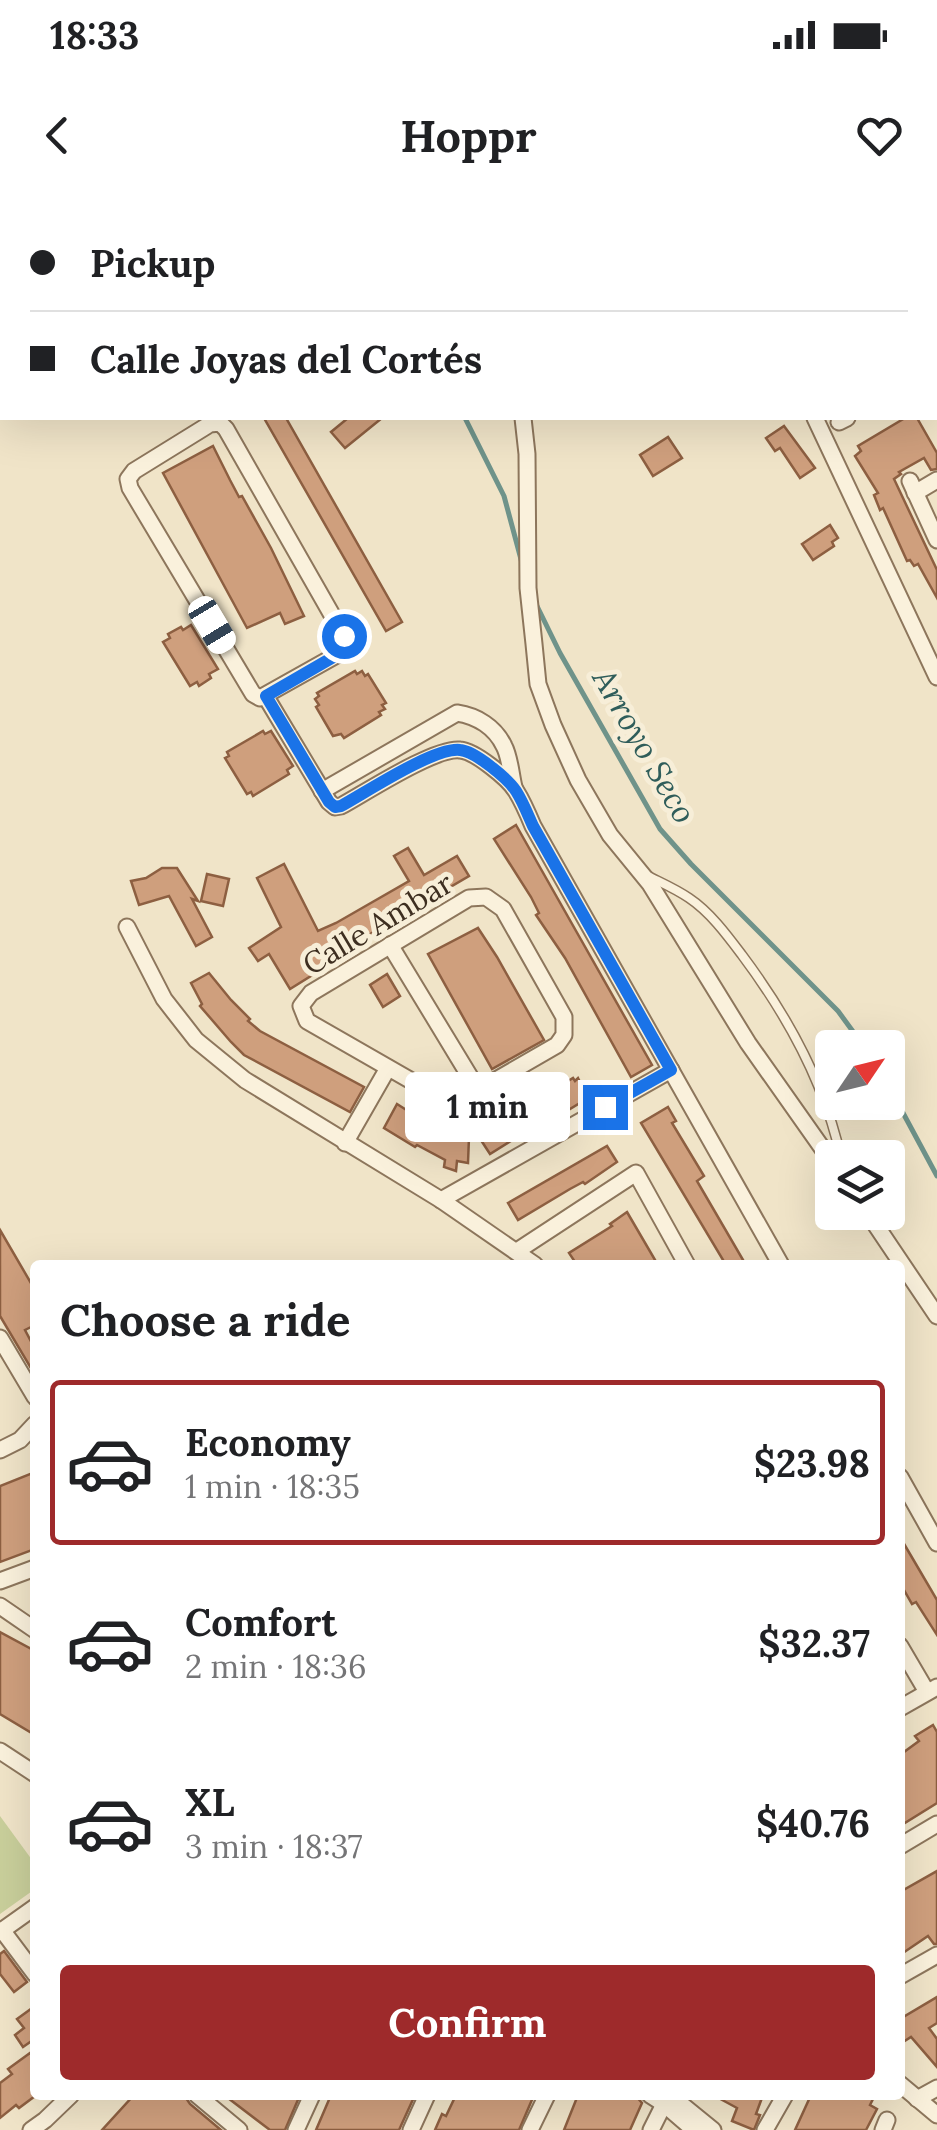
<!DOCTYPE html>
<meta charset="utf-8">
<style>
:root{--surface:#fff;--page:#f6f6f6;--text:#202124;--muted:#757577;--line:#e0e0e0;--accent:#9e2a2b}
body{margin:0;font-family:Lora,serif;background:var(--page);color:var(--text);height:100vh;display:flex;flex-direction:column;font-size:38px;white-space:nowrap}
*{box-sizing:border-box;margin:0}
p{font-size:32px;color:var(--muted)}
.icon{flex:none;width:55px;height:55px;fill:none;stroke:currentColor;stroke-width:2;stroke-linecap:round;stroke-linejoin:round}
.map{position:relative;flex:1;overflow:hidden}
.details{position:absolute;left:30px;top:1060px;width:875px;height:840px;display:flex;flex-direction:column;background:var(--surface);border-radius:10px;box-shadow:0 10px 40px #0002}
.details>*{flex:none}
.top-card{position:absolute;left:0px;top:0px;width:938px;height:220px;box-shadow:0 10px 40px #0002;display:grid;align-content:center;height:220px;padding:0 30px;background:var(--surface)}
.needle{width:65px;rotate:55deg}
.buttons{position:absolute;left:815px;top:830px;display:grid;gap:20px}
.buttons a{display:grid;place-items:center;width:90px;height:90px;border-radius:10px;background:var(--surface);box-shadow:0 10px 40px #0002;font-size:50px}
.end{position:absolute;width:45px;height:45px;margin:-22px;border:12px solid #1a73e8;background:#fff;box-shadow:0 0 0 5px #fff}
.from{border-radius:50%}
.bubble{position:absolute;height:70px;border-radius:10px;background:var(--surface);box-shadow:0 10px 40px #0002;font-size:32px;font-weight:800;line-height:70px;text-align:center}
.car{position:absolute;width:30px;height:60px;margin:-30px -15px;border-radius:12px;box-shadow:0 0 8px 2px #0007;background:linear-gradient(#fff 24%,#345 0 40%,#fff 0 76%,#345 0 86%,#fff 0)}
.top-card b{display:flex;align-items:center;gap:35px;height:95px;font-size:38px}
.top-card b+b{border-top:2px solid var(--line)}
.top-card i{width:25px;height:25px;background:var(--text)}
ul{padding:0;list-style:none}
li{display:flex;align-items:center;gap:30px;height:165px;margin:0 20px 15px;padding:0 10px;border:5px solid transparent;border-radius:10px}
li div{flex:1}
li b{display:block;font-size:38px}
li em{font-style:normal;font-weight:800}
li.on{border-color:var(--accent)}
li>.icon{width:90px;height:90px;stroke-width:1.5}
h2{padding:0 30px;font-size:45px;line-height:120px}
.action{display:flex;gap:20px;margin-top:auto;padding:20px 30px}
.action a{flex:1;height:115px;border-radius:10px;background:var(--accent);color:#fff;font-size:40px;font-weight:800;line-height:115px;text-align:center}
.status{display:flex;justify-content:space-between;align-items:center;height:70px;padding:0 50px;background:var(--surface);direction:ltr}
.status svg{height:28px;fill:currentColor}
header{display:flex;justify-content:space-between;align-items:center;height:130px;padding:0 30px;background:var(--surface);font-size:45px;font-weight:800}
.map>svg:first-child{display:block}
</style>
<div class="status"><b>18:33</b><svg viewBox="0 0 49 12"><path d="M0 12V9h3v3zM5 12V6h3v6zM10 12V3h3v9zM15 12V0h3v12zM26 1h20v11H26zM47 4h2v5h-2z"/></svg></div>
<header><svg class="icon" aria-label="back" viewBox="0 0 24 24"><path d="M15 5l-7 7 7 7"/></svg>Hoppr<svg class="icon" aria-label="heart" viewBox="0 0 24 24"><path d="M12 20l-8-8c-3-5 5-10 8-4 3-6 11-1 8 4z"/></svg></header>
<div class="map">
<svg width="937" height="1930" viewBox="0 0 937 1930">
<rect width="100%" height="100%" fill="#f0e4c8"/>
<path fill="#c9cf9b" d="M0 1616 35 1664V1689L0 1714Z"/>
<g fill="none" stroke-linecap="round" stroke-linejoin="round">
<g stroke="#6f938a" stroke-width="5">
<path d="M322 0 323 2"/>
<path d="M465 218 504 296 522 363"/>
<path d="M535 402 560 453 660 629 691 664 838 811 865 848"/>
<path d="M888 885 937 976"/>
</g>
</g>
<g fill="#cf9f7d" stroke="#8d5f41" stroke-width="2.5">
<path d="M264 218H286L402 422 386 431Z"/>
<path d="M348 218H382L345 248 331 232Z"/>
<path d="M905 218H917L937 253V269L931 270 924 258 899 272 901 274 894 279 937 370V398L918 364 914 366 910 360 907 361 883 308 880 310 874 295 878 293 855 256 861 251 858 246Z"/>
<path d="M784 226 815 268 800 278 780 248 775 251 766 238Z"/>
<path d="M668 237 682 258 653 276 640 255Z"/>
<path d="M213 246 230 280 239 297 242 296 271 348 304 416 285 424 280 413 247 428 163 273Z"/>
<path d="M830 325 838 338 832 342 834 346 813 360 802 344Z"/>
<path d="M191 425 218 469 209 474 211 478 199 486 197 482 190 486 163 442 170 438 168 434 181 427 183 430Z"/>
<path d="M355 471 357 474 362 471 365 476 368 474 386 503 382 505 385 509 379 512 381 515 344 538 341 534 333 536 316 507 319 505 315 499 319 496 317 493Z"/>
<path d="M263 531 265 534 271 531 293 566 287 570 289 574 253 596 251 592 247 594 225 558 229 556 227 552Z"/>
<path d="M516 625 652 865 631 877 565 758 536 715 539 713 531 697 494 639Z"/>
<path d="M408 648 424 675 457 656 469 676 365 737 367 741 290 789 269 754 258 761 249 748 281 727 257 678 284 664 318 731 336 723 409 681 394 656Z"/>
<path d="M162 668H177L198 701 192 699 212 737 196 746 169 696 139 705 131 681 146 678Z"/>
<path d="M207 674 229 679 223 706 201 701Z"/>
<path d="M478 728 497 757 544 840 492 869 428 754Z"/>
<path d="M209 773 231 800 250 819 248 821 260 831 364 887 350 912 244 855 231 842 200 806 202 804 191 783Z"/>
<path d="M387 774 400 796 383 807 370 785Z"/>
<path d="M573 878 575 881 578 878 588 898 524 937 522 934 490 954 477 934 505 915 507 918 523 909Z"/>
<path d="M397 904 438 930 469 937 468 963 457 961 456 971 444 967 445 960 417 945 415 947 384 928Z"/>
<path d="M668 907 676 921 672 923 704 976 697 981 746 1065H726L641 923Z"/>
<path d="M607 946 617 962 585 984 583 982 570 989 518 1020 508 1003Z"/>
<path d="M627 1012 658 1065H577L569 1053 612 1026 610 1024Z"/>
<path d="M0 1030 35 1090V1125L25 1130 35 1149V1175L0 1116Z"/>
<path d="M35 1272V1349L0 1362V1286Z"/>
<path d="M900 1337 937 1400V1435L916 1402 912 1404 900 1383Z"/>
<path d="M0 1432 35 1451V1535L0 1514Z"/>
<path d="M933 1525 937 1532V1603L900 1626V1555L919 1541 915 1536Z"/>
<path d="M937 1671V1744H934L928 1736 900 1755V1692Z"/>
<path d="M4 1751 27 1782 14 1792 0 1774V1754Z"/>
<path d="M937 1797V1823L929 1828 937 1839V1867L911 1837 900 1844V1819Z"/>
<path d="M35 1806V1843L33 1840 23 1847 15 1835 24 1828 17 1819Z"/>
<path d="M30 1853 35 1860V1896L19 1908 16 1905 0 1918V1883L12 1874 8 1869Z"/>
<path d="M134 1895H184L190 1904 221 1930H102Z"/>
<path d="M224 1895H300L285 1930H270Z"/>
<path d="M331 1895H415L399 1930H316Z"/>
<path d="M456 1895H534L519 1930H435L442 1914 446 1916Z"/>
<path d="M578 1895H635L642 1903 630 1930H564Z"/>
<path d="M713 1895H763L756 1914 760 1915 754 1930 732 1921 737 1908Z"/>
<path d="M811 1895H875L870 1905 877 1909 866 1930H795Z"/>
</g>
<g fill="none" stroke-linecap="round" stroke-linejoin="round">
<g stroke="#8d765c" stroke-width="11">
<path id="lane" d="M648 676C662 683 676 689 689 698 710 712 727 735 742 755 787 815 825 884 841 958"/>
</g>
<g stroke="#8d765c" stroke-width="19">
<g id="street">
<path d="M405 0 407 2"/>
<path d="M713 0 714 2"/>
<path d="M867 0 868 2"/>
<path d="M881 0 882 2"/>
<path d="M785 2 789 0"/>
<path d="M935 38 937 37"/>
<path d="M935 110 937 114"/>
<path d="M935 155 937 160"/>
<path d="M523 218 527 254 528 388 534 444 538 484 553 525 578 580 610 635 650 684 748 843 832 962"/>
<path d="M815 218 937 477"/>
<path d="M839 222 847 218"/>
<path d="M220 223 226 229 344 436 345 445 342 452 260 498 253 494 130 288 128 279 134 271 210 224Z"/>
<path d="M910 281 937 340"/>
<path d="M915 293 937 280"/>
<path d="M266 497 329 602 335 607 341 606C365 593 435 547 460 550 475 551 509 579 516 591 523 602 528 614 533 626L781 1065"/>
<path d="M322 591 457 513C477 516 495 527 504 546 510 557 511 575 514 587"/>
<path d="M486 697 503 709 564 817V835L557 845 465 898 452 901 436 895 307 821 301 806 311 793 469 698Z"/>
<path d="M127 727 164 799 196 840 245 880 441 1000 535 1065"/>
<path d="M390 745 478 890"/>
<path d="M345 943 388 868"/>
<path d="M441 1000 671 870"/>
<path d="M867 1012 937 1116"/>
<path d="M517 1051 636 973 687 1065"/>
<path d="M0 1138 35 1197"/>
<path d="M0 1250 20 1240 35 1224"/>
<path d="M900 1277 937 1343"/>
<path d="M0 1381 35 1368"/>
<path d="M0 1406 35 1430"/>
<path d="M900 1446 927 1492"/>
<path d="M900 1508 937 1487"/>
<path d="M0 1551 35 1574"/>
<path d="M900 1646 937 1624"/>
<path d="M2 1730 35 1774"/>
<path d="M0 1732 35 1707"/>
<path d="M900 1776 937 1755"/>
<path d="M900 1884 937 1915"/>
<path d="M197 1895 239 1930"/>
<path d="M650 1895 664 1904 694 1930"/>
<path d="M670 1895 713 1930"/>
<path d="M917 1899 937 1888"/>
<path d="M31 1930 45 1920 71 1895"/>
<path d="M296 1930 312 1895"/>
<path d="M411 1930 427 1895"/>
<path d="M530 1930 547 1895"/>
<path d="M651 1930 664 1904"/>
<path d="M765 1930 785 1895"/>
<path d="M883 1930 887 1920"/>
</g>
</g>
<use href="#lane" stroke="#faf1dc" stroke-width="8"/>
<use href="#street" stroke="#faf1dc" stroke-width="15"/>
</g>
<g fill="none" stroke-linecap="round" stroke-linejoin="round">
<path stroke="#1a73e8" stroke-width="12" d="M344 436 345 445 342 452 266 496 329 602 335 607 341 606C365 593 434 547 460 550 475 551 508 579 516 591 523 602 528 615 533 626L671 870 605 907"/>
</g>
<g text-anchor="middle" stroke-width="10" stroke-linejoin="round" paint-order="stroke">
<g font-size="30" fill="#3d2e20" stroke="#f7eed8">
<text transform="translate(378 724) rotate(-31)" y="10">Calle Ambar</text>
</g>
<g font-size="32" font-style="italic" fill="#2f5d5a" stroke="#f7eed8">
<text transform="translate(644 546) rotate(60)" y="11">Arroyo Seco</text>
</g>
</g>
</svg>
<div class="buttons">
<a><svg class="needle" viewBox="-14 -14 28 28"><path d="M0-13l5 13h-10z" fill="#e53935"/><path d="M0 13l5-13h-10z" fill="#757577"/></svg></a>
<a><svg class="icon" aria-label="layers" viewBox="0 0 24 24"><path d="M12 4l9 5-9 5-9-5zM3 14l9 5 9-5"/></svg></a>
</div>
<i class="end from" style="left:344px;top:436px"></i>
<i class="end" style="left:605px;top:907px"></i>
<div class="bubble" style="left:405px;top:872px;width:165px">1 min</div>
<i class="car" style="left:212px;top:425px;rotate:149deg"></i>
<div class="top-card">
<b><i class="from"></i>Pickup</b>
<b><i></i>Calle Joyas del Cortés</b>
</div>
<section class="details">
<h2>Choose a ride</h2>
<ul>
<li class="on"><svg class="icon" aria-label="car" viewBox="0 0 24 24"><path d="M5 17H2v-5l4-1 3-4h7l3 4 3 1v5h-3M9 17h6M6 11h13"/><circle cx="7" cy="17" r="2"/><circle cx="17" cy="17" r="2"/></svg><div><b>Economy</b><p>1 min · 18:35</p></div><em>$23.98</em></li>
<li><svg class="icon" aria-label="car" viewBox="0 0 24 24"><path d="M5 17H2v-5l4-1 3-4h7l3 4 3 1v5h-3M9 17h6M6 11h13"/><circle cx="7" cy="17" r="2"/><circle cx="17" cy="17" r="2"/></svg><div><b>Comfort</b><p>2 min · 18:36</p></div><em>$32.37</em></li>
<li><svg class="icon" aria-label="car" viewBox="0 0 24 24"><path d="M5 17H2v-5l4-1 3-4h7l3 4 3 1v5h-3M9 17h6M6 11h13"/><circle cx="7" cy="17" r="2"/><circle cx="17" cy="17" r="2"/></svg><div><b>XL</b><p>3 min · 18:37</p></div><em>$40.76</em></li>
</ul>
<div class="action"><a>Confirm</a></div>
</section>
</div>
